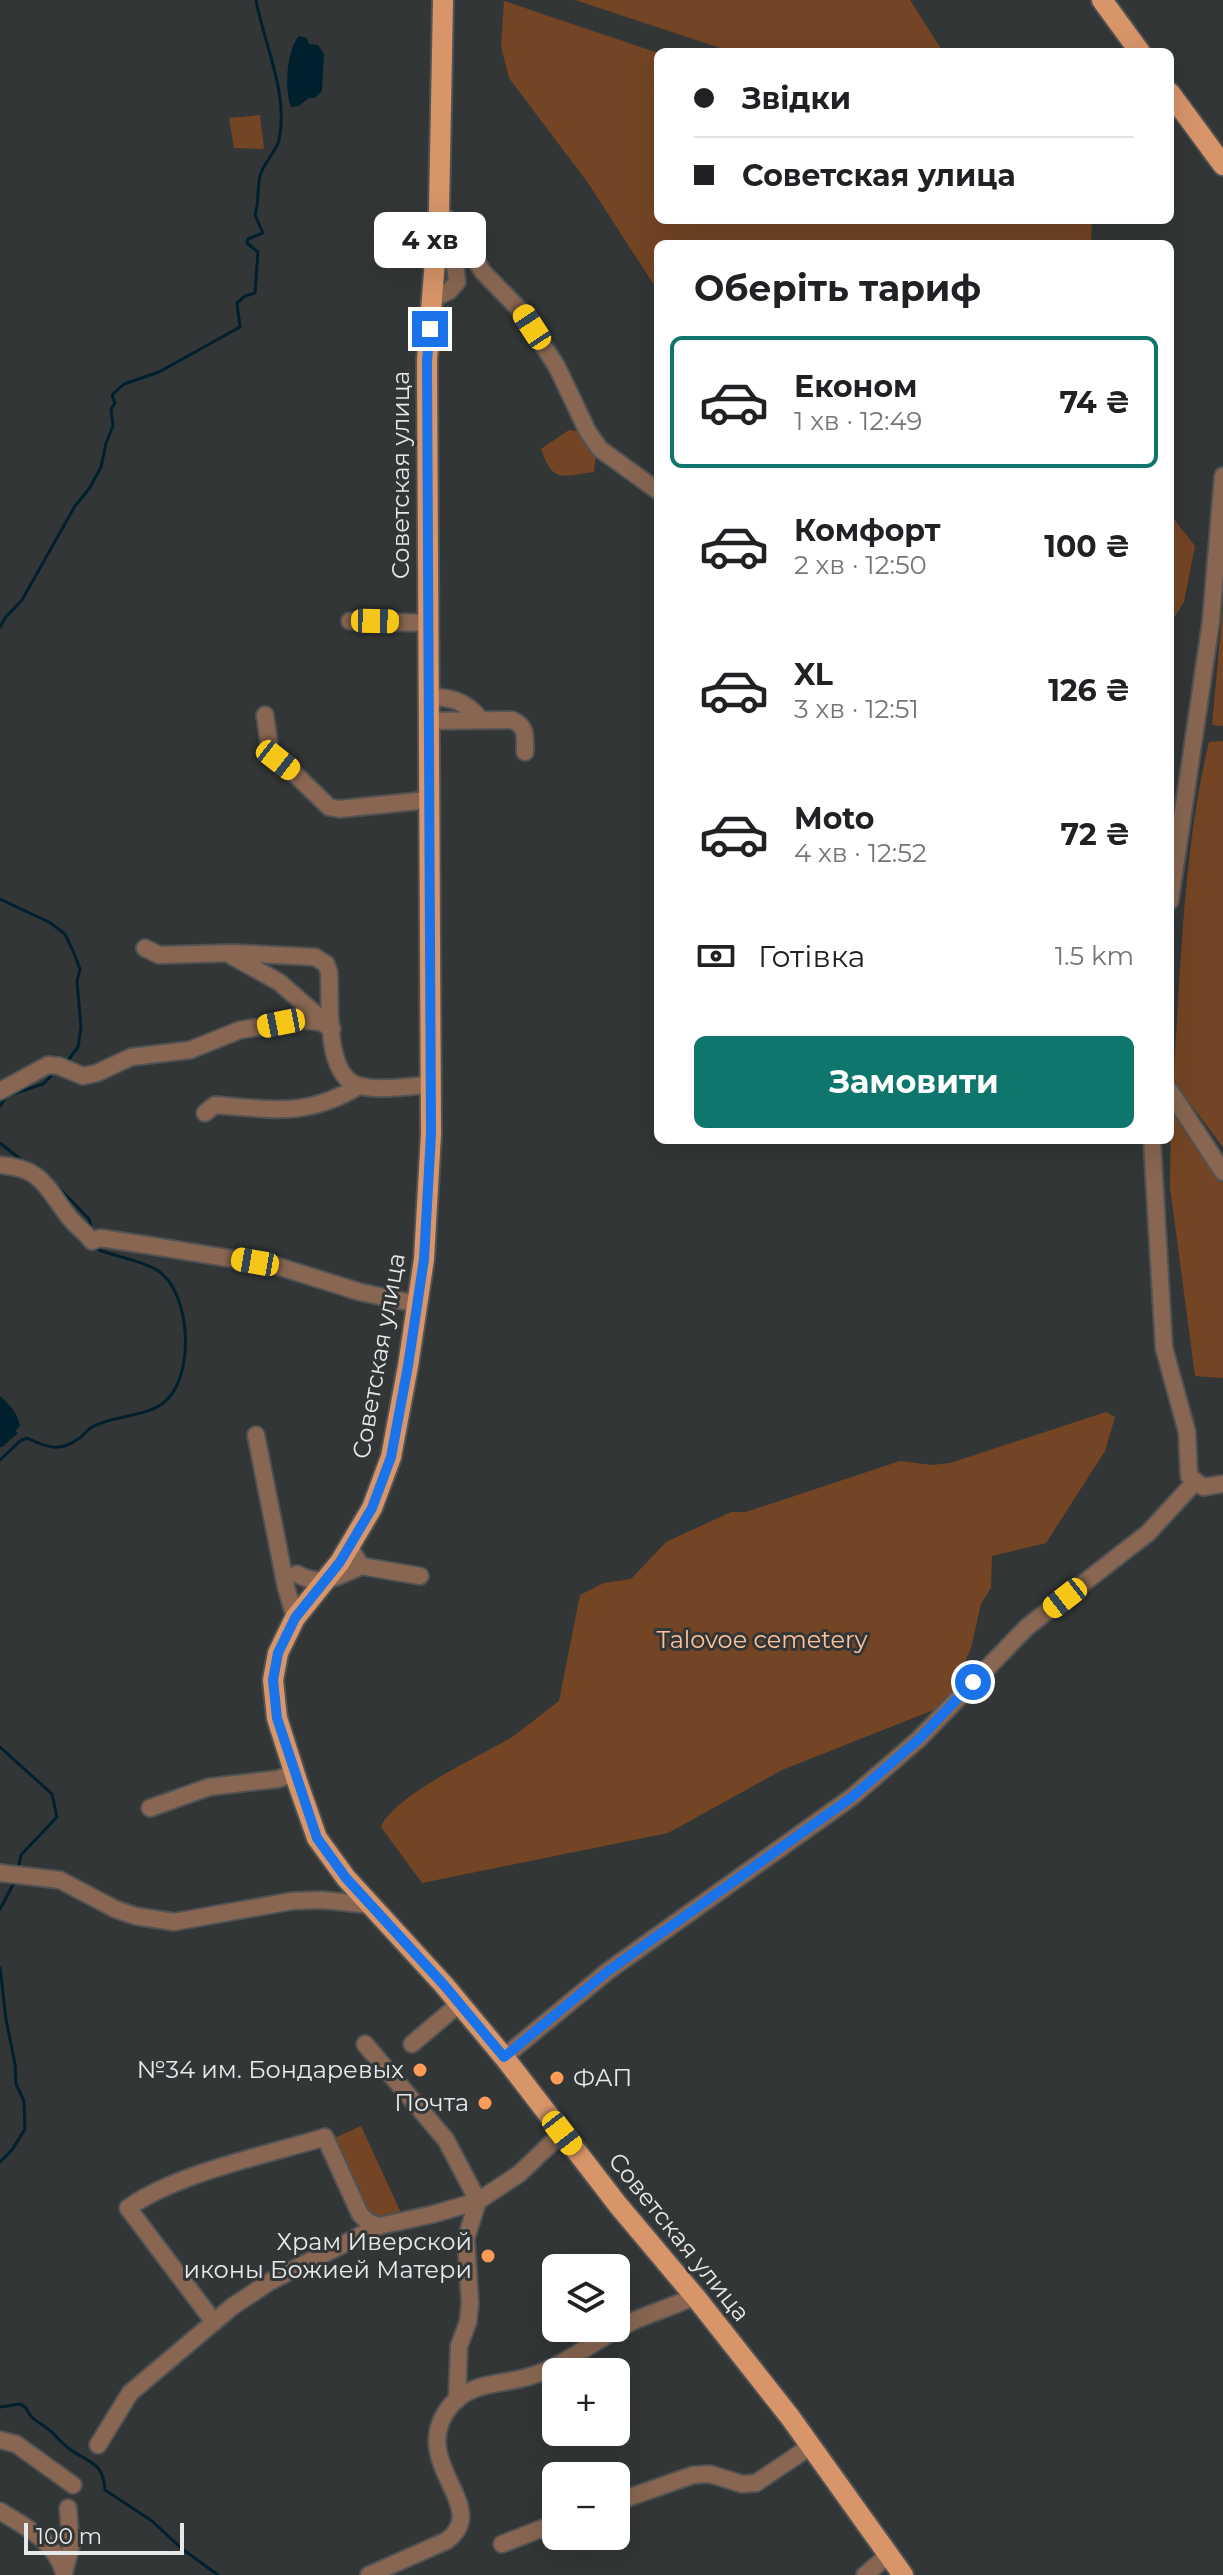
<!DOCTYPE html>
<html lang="uk">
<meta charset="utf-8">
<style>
:root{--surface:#fff;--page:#f2f2f2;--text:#202124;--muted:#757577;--line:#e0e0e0;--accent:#0f766e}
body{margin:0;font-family:Montserrat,sans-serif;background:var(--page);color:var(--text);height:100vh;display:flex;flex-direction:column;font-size:30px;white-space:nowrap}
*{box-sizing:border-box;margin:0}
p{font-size:26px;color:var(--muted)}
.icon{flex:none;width:44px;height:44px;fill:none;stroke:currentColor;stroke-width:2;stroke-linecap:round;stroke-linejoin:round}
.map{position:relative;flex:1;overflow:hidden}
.details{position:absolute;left:654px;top:240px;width:520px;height:904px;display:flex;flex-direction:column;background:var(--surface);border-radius:12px;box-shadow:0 8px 32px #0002}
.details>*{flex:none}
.hud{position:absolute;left:654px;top:48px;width:520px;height:176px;border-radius:12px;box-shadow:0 8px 32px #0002;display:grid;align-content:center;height:176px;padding:0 40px;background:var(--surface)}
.buttons{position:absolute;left:542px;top:2254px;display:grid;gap:16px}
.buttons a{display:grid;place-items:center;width:88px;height:88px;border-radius:12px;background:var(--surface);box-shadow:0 8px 32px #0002;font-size:40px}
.scale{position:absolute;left:24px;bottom:20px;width:160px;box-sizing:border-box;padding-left:8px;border:4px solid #e6e8e9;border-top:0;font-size:22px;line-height:28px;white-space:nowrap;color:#e6e8e9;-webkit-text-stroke:6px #333637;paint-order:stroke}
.end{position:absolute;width:36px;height:36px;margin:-18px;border:10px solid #1a73e8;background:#fff;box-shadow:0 0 0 4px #fff}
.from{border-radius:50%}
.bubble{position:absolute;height:56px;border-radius:12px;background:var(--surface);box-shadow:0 8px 32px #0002;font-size:26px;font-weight:700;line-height:56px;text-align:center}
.car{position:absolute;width:24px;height:48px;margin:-24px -12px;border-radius:10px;box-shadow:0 0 6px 2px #0007;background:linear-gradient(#f5c518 24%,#345 0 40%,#f5c518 0 76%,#345 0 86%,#f5c518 0)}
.hud b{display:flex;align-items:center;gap:28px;height:76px;font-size:30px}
.hud b+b{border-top:2px solid var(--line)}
.hud i{width:20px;height:20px;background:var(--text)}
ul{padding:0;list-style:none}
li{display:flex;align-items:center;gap:24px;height:132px;margin:0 16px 12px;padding:0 24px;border:4px solid transparent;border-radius:12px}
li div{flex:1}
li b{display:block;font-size:30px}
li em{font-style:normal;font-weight:700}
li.active{border-color:var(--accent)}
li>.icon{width:72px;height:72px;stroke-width:1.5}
h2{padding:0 40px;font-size:36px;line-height:96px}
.pay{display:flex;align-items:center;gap:20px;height:88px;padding:0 40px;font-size:30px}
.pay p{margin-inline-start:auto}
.cta{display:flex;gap:16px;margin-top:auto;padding:16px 40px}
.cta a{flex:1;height:92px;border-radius:12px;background:var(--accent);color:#fff;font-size:32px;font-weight:700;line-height:92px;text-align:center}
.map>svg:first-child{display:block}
</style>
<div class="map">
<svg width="1223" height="2575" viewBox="0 0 1223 2575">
<rect width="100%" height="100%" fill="#333637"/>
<g fill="#744524">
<path d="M575 0H910L943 52H732Z"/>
<path d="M504 1 658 53V220H1092L1091 244H658V291L588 183 509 78 501 46Z"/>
<path d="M260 115 264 149 234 148 229 118Z"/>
<path d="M569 430 582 432 596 453 594 472C560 476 554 484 541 449Z"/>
<path d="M1170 514 1195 546 1184 602 1170 624Z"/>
<path d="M1223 606V726L1212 725Z"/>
<path d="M1223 741V1147L1173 1081C1181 971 1183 849 1209 742Z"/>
<path d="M1171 1104 1223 1183V1378L1195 1376 1170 1187Z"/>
<path d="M1106 1412 1115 1417 1105 1451 1046 1543 992 1556 991 1588 981 1604 971 1648 946 1705 782 1770 668 1833 422 1883 381 1827C393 1796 478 1757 509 1739 526 1728 542 1713 559 1701L580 1595 604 1583 631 1579 666 1542 731 1512H746L900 1461 932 1465 950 1463Z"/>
<path d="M361 2126 402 2215 378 2223 363 2213 330 2140Z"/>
</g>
<g fill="#00202d">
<path d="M299 36 307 38 309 44 318 45 324 54 322 91 315 98H309L299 106 291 107C284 88 287 49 299 36Z"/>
<path d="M0 1396C11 1406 17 1412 20 1426L15 1431 18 1433 2 1447H0Z"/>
</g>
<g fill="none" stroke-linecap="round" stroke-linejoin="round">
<g stroke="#00202d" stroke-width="3">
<path d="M0 627 5 618 22 600 75 506 89 489 101 467 106 443 113 426 111 409 115 403 112 395 124 384 159 372 240 327 237 303 245 296 255 293 258 252 247 243 248 239 263 233 255 215C260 201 256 186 261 173 265 161 276 152 279 140 289 94 264 44 256 0"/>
<path d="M0 899 49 922 65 934 73 951 80 969 77 981 81 1027 78 1047 67 1062"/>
<path d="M0 1106 7 1096 43 1084 55 1072"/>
<path d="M0 1143 24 1162"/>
<path d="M53 1182 89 1219 93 1232"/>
<path d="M0 1460 20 1441 27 1438C46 1447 59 1453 78 1439 83 1436 87 1430 92 1427 113 1415 141 1418 162 1404 196 1380 192 1292 157 1270 140 1260 117 1257 99 1250L98 1247"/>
<path d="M0 1747 52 1794 57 1817 21 1855 18 1870"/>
<path d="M0 1909 15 1881"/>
<path d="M0 1968 6 2019 15 2064 16 2084 24 2101 25 2129 12 2150 0 2162"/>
<path d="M0 2407 20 2404 26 2408C30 2419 39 2422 48 2429 56 2435 62 2444 71 2450 91 2464 103 2462 105 2490L152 2521 181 2548 218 2575"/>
</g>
<g stroke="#505253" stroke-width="20">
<g id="minor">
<path d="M439 211 451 223 483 272 521 311 557 367 588 432 600 449 658 491"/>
<path d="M432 299 449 291 457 282 451 229"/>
<path d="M350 621 427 623"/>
<path d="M428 696C452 698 465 700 481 720"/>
<path d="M265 715 270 750 329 807 339 809 428 800"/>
<path d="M428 721 512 720C527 726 525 737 525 752"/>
<path d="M1170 901 1211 621 1223 476"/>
<path d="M145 948 159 955 233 953 315 957 326 964 329 972C331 1002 323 1077 360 1086 381 1091 408 1086 429 1085"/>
<path d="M230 955 279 982 328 1025"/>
<path d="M0 1091 48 1065 59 1066 83 1076 97 1073 131 1057 190 1050 240 1030 302 1020 321 1022 332 1029"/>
<path d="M1170 1091 1223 1172"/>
<path d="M205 1113 215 1105C272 1109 306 1118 359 1086"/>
<path d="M1152 1140 1164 1348 1187 1432 1189 1476 1203 1487 1223 1484"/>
<path d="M0 1165C43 1168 46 1188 69 1217 76 1226 85 1232 92 1241L100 1238 147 1245 277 1266 360 1292 417 1304"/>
<path d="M256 1435 286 1587 295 1618"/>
<path d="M349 1546 361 1566 420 1576"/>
<path d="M297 1574C321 1588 339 1576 361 1566"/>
<path d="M150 1808 209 1787 278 1779 295 1773"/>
<path d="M0 1873 60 1880 115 1909 135 1916 174 1922 292 1901 322 1900 371 1905"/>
<path d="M365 2044 446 2140 478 2201 466 2238 470 2303 468 2322 459 2346 457 2400"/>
<path d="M412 2044 459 2004"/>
<path d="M504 2057 608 1971 852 1797 919 1739 1027 1627 1148 1533 1194 1483"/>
<path d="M214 2322 128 2208C176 2173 267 2155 325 2137L360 2214 368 2222 379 2226"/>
<path d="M0 2440 16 2444 73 2485"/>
<path d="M98 2445 130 2393 233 2306 271 2281 379 2226 434 2214 478 2201 519 2174 562 2133"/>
<path d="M616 2502 693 2475 710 2474 742 2484 756 2483 811 2446"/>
<path d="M0 2511C27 2528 55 2541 64 2573"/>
<path d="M502 2544 556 2523"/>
<path d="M64 2573 71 2546 68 2508"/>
<path d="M369 2575 446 2541C495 2507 403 2461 452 2404 473 2381 503 2385 531 2376 566 2365 595 2340 627 2324 649 2313 673 2307 695 2296"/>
<path d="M865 2575 888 2555"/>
</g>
</g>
<g stroke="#505253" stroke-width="24">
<g id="major">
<path d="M443 0 439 211 427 360 431 1134 424 1259 408 1366 391 1457 372 1508 340 1562 295 1618 278 1653 273 1680 277 1718 297 1781 317 1838 346 1878 444 1985 504 2057 618 2205 697 2299 790 2417 903 2575"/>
<path d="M1102 0 1140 52"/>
<path d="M1170 93 1223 165"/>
</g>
</g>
<use href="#minor" stroke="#886651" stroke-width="16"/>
<use href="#major" stroke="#d89569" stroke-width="20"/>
</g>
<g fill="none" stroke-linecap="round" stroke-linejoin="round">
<path stroke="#1a73e8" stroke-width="10" d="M430 329 427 360 431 1134 424 1259 408 1366 391 1457 372 1508 340 1562 295 1618 278 1653 273 1680 277 1718 317 1838 346 1878 444 1985 504 2057 608 1971 852 1797 919 1739 973 1682"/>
</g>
<g fill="#fe9c57" stroke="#333637" stroke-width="3">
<circle cx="420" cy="2070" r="8"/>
<circle cx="557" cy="2078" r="8"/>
<circle cx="485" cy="2103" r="8"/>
<circle cx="488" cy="2256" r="8"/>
</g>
<g text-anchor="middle" stroke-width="6" stroke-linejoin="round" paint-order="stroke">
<g font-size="24" fill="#e6e8e9" stroke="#333637">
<text transform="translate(401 475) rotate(-90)" y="8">Советская улица</text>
<text transform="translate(379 1356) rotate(-80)" y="8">Советская улица</text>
<text transform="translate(679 2237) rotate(51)" y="8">Советская улица</text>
</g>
<g font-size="24" fill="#ffc199" stroke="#333637">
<text x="762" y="1648">Talovoe cemetery</text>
</g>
<g font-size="24" fill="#e6e8e9" stroke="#333637" text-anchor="end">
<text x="404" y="2078">№34 им. Бондаревых</text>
<text x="573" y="2086" text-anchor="start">ФАП</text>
<text x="469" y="2111">Почта</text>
<text x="472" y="2250">Храм Иверской<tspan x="472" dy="28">иконы Божией Матери</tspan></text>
</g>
</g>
</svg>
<div class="buttons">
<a><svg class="icon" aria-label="layers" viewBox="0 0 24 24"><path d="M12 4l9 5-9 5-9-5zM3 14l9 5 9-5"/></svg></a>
<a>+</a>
<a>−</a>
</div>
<div class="scale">100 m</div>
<i class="end from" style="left:973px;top:1682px"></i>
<i class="end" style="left:430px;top:329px"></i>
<div class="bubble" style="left:374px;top:212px;width:112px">4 хв</div>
<i class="car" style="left:532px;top:327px;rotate:327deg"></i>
<i class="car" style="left:375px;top:621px;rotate:91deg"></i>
<i class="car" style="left:278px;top:760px;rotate:128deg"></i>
<i class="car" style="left:281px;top:1023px;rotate:259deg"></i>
<i class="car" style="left:255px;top:1262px;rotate:280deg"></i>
<i class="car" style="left:1065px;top:1598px;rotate:232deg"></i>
<i class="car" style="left:562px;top:2133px;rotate:142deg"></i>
<div class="hud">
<b><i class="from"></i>Звідки</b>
<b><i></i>Советская улица</b>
</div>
<section class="details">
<h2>Оберіть тариф</h2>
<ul>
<li class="active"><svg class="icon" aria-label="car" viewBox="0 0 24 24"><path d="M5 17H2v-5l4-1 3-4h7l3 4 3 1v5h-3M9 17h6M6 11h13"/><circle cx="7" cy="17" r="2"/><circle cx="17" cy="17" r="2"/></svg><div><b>Економ</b><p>1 хв · 12:49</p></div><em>74 ₴</em></li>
<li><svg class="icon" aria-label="car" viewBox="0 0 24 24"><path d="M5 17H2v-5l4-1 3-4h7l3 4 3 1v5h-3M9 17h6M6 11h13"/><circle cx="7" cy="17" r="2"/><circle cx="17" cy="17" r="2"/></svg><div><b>Комфорт</b><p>2 хв · 12:50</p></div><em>100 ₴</em></li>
<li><svg class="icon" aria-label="car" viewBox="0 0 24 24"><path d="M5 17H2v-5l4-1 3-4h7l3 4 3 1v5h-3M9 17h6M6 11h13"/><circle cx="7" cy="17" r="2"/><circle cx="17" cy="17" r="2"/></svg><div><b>XL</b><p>3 хв · 12:51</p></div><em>126 ₴</em></li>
<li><svg class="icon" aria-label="car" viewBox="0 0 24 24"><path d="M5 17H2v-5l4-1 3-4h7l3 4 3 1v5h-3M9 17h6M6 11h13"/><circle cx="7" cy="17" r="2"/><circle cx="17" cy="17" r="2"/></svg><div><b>Moto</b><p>4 хв · 12:52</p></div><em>72 ₴</em></li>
</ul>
<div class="pay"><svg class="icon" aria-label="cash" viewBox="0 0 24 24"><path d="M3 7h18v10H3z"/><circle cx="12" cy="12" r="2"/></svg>Готівка<p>1.5 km</p></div>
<div class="cta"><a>Замовити</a></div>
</section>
</div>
